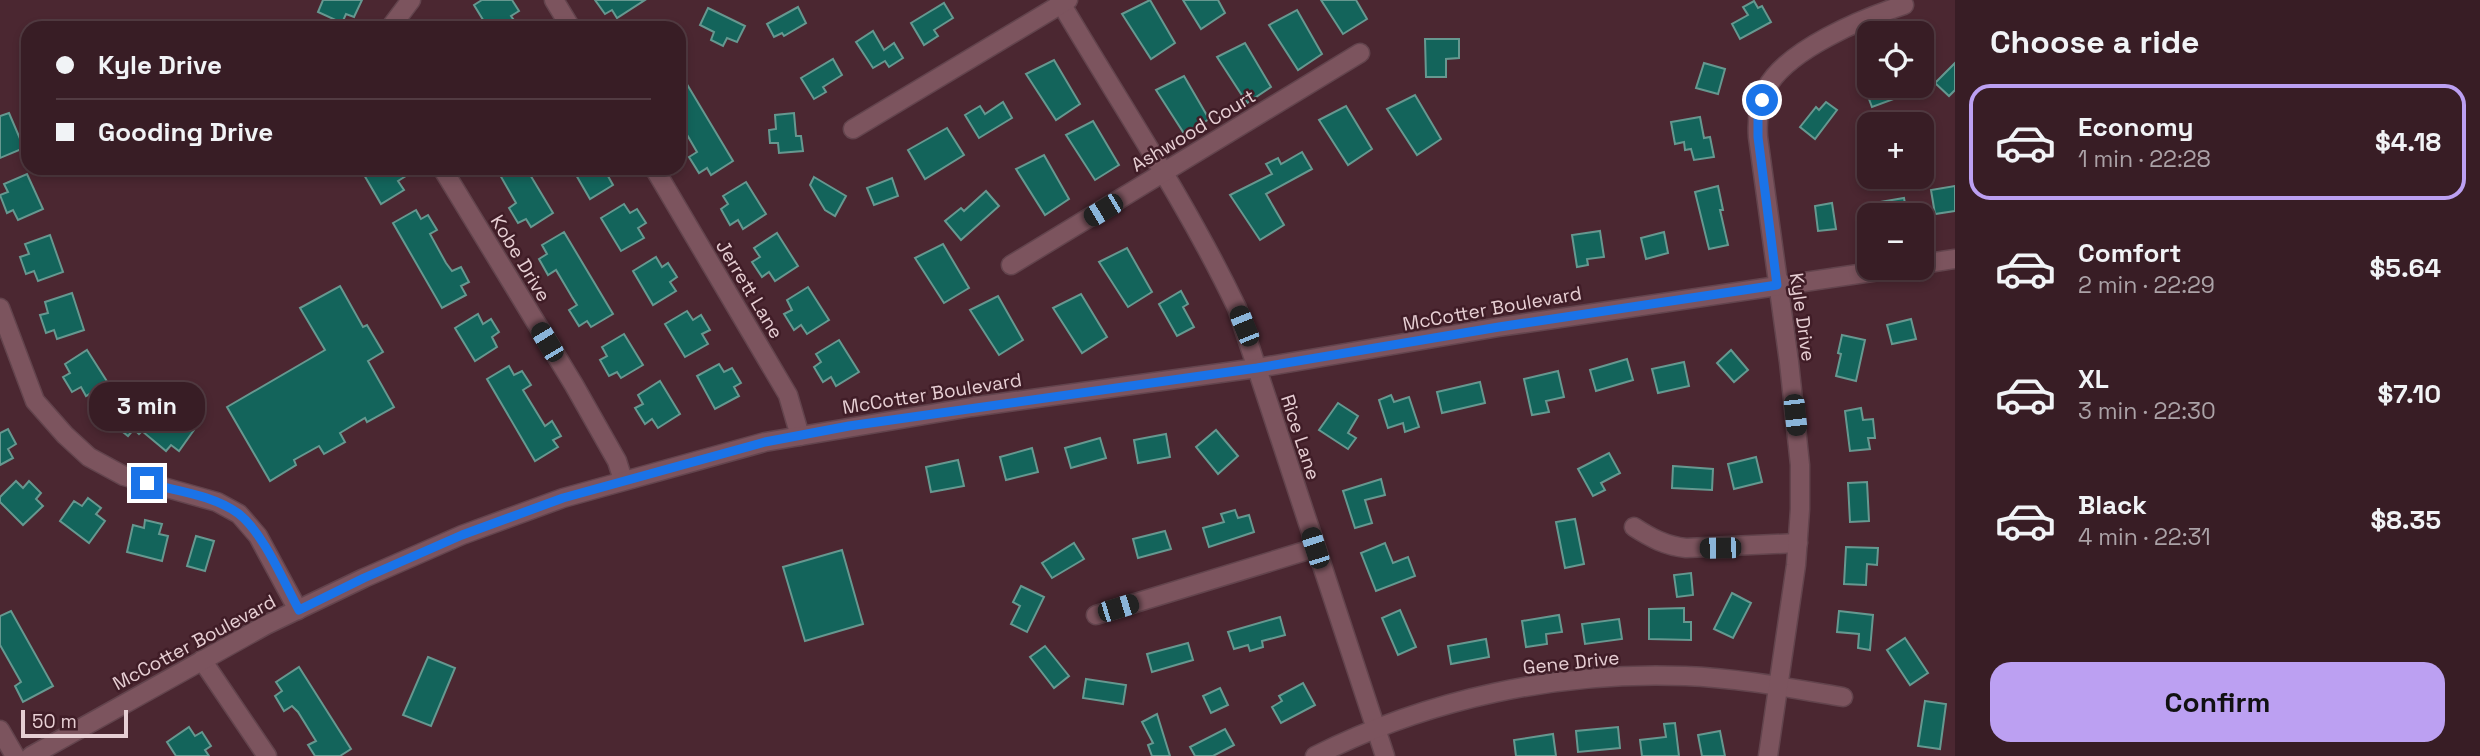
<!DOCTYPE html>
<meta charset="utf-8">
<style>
:root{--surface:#381d25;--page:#3f262d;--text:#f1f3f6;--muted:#aba2a7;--line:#523b42;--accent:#bca0f2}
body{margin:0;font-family:"Space Grotesk",sans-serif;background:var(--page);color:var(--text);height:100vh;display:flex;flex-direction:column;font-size:26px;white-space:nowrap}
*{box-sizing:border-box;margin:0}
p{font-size:23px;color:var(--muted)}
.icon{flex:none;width:38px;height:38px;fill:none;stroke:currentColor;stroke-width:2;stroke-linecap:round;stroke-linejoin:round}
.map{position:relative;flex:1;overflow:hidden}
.details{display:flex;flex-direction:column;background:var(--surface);width:525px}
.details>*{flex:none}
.banner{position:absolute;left:21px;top:21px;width:665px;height:154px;border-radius:21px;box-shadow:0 4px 10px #0003,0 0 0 2px var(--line);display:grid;align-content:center;height:154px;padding:0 35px;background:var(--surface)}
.tools{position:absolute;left:1857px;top:21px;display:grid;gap:14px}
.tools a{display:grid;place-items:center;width:77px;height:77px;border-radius:14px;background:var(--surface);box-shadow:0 4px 10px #0003,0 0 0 2px var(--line);font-size:35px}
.scale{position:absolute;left:21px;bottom:18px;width:107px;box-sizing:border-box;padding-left:7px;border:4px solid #e7cfd4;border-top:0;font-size:19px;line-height:24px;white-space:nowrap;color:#e7cfd4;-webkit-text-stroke:5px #401d27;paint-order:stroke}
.end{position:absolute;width:32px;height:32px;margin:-16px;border:9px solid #1a73e8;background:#fff;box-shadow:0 0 0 4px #fff}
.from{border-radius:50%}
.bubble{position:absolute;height:49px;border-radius:21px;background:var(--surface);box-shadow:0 4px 10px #0003,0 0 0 2px var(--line);font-size:23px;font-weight:700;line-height:49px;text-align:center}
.car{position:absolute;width:21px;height:42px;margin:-21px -10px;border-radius:9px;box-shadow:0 0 5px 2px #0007;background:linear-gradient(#222 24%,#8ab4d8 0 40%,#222 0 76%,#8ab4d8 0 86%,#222 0)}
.banner b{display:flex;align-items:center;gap:24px;height:66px;font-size:26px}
.banner b+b{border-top:2px solid var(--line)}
.banner i{width:18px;height:18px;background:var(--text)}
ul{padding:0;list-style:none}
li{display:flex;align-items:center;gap:21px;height:116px;margin:0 14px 10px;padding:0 21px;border:4px solid transparent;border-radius:21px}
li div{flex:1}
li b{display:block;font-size:26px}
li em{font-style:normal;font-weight:700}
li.current{border-color:var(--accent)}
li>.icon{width:63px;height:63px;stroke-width:1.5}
h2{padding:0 35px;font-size:32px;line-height:84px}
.button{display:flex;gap:14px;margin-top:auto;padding:14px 35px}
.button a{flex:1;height:80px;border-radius:21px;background:var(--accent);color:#111;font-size:28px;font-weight:700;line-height:80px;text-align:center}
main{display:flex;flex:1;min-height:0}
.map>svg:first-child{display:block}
</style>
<main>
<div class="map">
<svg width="1955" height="756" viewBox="0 0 1955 756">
<rect width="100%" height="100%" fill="#4b2731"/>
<g fill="#13645b" stroke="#669890" stroke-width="2">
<path d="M323 0H362L354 17 346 14 342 23 318 12Z"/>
<path d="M482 0H512L519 11 511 16 516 23 508 28H488L474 5Z"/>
<path d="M595 0H645L617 18 612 10 605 14Z"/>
<path d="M1150 0 1175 43 1151 59 1122 14Z"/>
<path d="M1183 0H1218L1225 13 1201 29Z"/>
<path d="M1321 0H1356L1367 19 1343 34Z"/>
<path d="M1754 1 1758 8 1762 6 1771 22 1740 39 1732 24 1748 15 1743 7Z"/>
<path d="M944 3 953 18 934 30 938 36 924 45 911 23Z"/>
<path d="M798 7 806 23 784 36 782 33 774 37 767 24Z"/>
<path d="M708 8 745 26 737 42 727 38 723 46 711 40 714 32 700 25Z"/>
<path d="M1297 10 1322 54 1298 70 1269 25Z"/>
<path d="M873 31 884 50 894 43 903 58 889 67 885 61 873 68 856 42Z"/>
<path d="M1425 39H1459V58L1446 59V77H1426Z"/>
<path d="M1245 43 1271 87 1247 103 1217 57Z"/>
<path d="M833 59 842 75 823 87 826 92 814 99 801 78Z"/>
<path d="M1054 60 1080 104 1056 120 1026 74Z"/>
<path d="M1704 63 1725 69 1718 94 1696 88Z"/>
<path d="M1955 63V90L1949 96 1935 83Z"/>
<path d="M679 71 733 161 711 175 707 168 699 173 689 157 697 152 679 121Z"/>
<path d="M1184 76 1209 119 1185 135 1156 90Z"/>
<path d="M1864 86H1898L1902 96 1872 107Z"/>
<path d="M1415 95 1441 139 1417 155 1387 109Z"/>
<path d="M1003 102 1012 118 979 138 965 115 980 106 985 114Z"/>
<path d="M1826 102 1837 110 1815 139 1800 127 1816 107 1819 110Z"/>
<path d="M1346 106 1372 149 1348 165 1319 120Z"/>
<path d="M9 113 24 148 0 158V116Z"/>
<path d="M794 113 796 136H801L803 151 779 153 778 143H770L769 130 776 129 775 115Z"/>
<path d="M1700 117 1704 138 1710 137 1714 157 1694 160 1691 149 1685 150 1684 142 1675 144 1671 122Z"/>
<path d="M1093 121 1119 165 1095 180 1066 135Z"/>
<path d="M947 128 964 155 925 179 908 150Z"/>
<path d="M1302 152 1312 169 1266 194 1284 225 1260 240 1230 195 1272 174 1266 164 1278 158 1281 164Z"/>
<path d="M1044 155 1069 199 1045 215 1016 169Z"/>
<path d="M360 168H401L406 176 398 181 404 190 381 204Z"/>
<path d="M496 168H526L553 213 531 227 526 219 518 223 509 208 516 203Z"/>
<path d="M572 168H621L608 176 613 185 590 199Z"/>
<path d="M27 174 43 209 18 220 13 210 7 213 0 195 8 192 4 184Z"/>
<path d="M814 177 846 196 835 216 825 210 810 185Z"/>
<path d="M892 178 898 196 874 205 867 188Z"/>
<path d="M746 182 766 214 743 229 738 220 730 225 721 209 728 204 723 196Z"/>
<path d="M1718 186 1723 210H1720L1728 245 1709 249 1695 192Z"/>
<path d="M1955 186V211L1935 214 1931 190Z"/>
<path d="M986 191 999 206 961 240 945 221 961 208 964 211Z"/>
<path d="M1904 198 1907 215H1876L1874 203Z"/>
<path d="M1832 203 1836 229 1818 231 1815 206Z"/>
<path d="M624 204 630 213 637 209 646 223 638 228 644 238 621 251 601 218Z"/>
<path d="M416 210 421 219 428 215 437 230 430 234 446 263 452 271 461 267 469 282 461 286 466 295 442 308 393 223Z"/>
<path d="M1600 231 1604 257 1587 259 1588 265 1577 267 1572 235Z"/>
<path d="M564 232 613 314 591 327 587 321 579 326 569 310 577 305 572 297 556 270 548 275 539 259 547 254 542 245Z"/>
<path d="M1664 232 1668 253 1646 259 1641 238Z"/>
<path d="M777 233 798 266 775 281 769 272 762 277 752 262 760 257 754 248Z"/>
<path d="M50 235 63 272 38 281 34 271 26 274 20 257 29 254 25 244Z"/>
<path d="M943 244 969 288 944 303 915 258Z"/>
<path d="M1127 248 1152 292 1128 307 1099 262Z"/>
<path d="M656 257 662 267 668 263 677 277 670 282 676 291 653 305 633 271Z"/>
<path d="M340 286 363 327 367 325 383 352 368 361 394 407 367 422 365 418 340 433 345 442 324 454 319 446 294 460 296 465 270 481 227 407 325 350 300 308Z"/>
<path d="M808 287 829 320 807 334 801 325 794 330 784 314 792 310 787 300Z"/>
<path d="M1181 291 1188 304 1183 307 1194 327 1177 336 1159 304Z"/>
<path d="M72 293 84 330 57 339 54 330 46 333 40 315 48 313 45 302Z"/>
<path d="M1081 294 1107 337 1082 353 1053 308Z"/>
<path d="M998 296 1023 340 999 355 970 310Z"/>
<path d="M687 311 693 320 701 315 710 330 702 334 708 344 685 357 665 324Z"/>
<path d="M478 314 483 324 491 319 499 332 492 337 497 347 475 361 455 328Z"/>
<path d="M1911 319 1916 339 1892 344 1887 325Z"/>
<path d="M624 334 643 365 621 378 617 372 609 376 600 360 607 356 602 347Z"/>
<path d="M1842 335 1865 340 1856 381 1836 376 1841 354 1838 353Z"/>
<path d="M839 340 859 372 836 386 831 377 823 382 814 367 821 362 816 354Z"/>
<path d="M87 350 108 383 86 396 81 387 72 392 63 377 70 373 65 364Z"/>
<path d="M1731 350 1748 370 1734 382 1717 363Z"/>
<path d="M1627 359 1633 380 1596 391 1590 370Z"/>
<path d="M1684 362 1689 386 1658 393 1652 369Z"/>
<path d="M719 364 724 372 732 368 741 383 734 387 739 396 715 409 697 376Z"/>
<path d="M509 366 514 375 522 371 531 385 523 390 545 426 552 421 561 436 553 440 558 447 535 461 487 379Z"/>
<path d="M1558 371 1564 397 1546 401 1549 412 1532 415 1524 379Z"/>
<path d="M660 381 680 414 658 428 652 419 645 424 635 408 643 404 638 395Z"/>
<path d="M1480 382 1485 403 1442 413 1437 392Z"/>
<path d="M128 389 172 426 180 417 194 430 179 451 171 445 166 451 142 431 139 434 134 429 128 436 113 424 119 417 111 411Z"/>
<path d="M1391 395 1394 402 1409 397 1419 427 1405 432 1403 423 1388 428 1379 400Z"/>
<path d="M1338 403 1358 416 1348 433 1356 438 1348 449 1319 430Z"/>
<path d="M1861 408 1863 420 1873 419 1875 438H1868L1870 449 1850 451 1845 411Z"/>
<path d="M8 429 16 444 8 449 13 458 0 465V433Z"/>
<path d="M1216 430 1238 456 1218 474 1196 447Z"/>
<path d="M1166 434 1170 457 1138 463 1134 440Z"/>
<path d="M1100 438 1106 458 1071 468 1065 448Z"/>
<path d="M1032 448 1038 472 1006 480 1000 457Z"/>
<path d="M1609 453 1620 473 1601 483 1605 490 1593 496 1578 469Z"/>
<path d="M1756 457 1762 482 1734 489 1728 464Z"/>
<path d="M958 460 964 486 931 492 926 467Z"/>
<path d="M1673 466 1713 469 1712 490 1672 488Z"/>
<path d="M1381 479 1385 495 1365 500 1372 523 1355 528 1343 491Z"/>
<path d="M16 481 23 488 29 481 41 493 36 499 43 506 23 525 0 502V497Z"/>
<path d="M1867 482 1869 521 1850 522 1848 483Z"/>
<path d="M88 498 101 508 96 514 105 521 89 543 60 521 74 501 82 506Z"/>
<path d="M1235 510 1238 518 1249 515 1254 532 1209 547 1203 528 1224 522 1221 514Z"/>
<path d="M1575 519 1584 564 1565 568 1556 522Z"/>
<path d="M145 520 162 524 159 534 168 536 162 561 127 552 133 525 144 528Z"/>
<path d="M1165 531 1171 549 1138 558 1133 539Z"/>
<path d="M196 536 214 541 205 571 187 566Z"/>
<path d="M1074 543 1084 559 1052 578 1042 563Z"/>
<path d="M1385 543 1393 563 1408 557 1415 576 1376 591 1361 553Z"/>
<path d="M1846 547 1878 548 1877 565 1867 564 1866 585 1844 584Z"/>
<path d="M842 550 863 624 805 641 783 567Z"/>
<path d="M1691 573 1693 595 1677 597 1674 575Z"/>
<path d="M1021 586 1044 597 1027 632 1011 624 1020 606 1013 602Z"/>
<path d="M1732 593 1751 603 1733 638 1714 629Z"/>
<path d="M1684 608V622H1691V640L1649 639V609Z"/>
<path d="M1400 610 1416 647 1398 655 1382 618Z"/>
<path d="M11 611 53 686 23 702 15 686 21 682 0 645V616Z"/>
<path d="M1839 611 1873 615 1870 650 1858 648 1859 634 1837 632Z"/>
<path d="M1559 615 1562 632 1546 634 1547 644 1526 647 1522 621Z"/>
<path d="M1280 617 1285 635 1262 641 1263 647 1250 651 1248 645 1234 649 1228 632Z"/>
<path d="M1619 619 1622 639 1585 644 1582 624Z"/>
<path d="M1905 638 1928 673 1910 685 1887 650Z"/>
<path d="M1486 639 1489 657 1451 664 1448 646Z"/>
<path d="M1188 643 1193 660 1152 672 1147 654Z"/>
<path d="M1045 646 1069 676 1054 688 1030 657Z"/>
<path d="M428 657 455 668 431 726 403 715Z"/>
<path d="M299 667 351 749 340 756H315L308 745 316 741 298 712 292 706 284 711 275 696 282 691 276 682Z"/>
<path d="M1086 679 1126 685 1123 704 1083 698Z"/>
<path d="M1303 683 1315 705 1281 723 1272 707 1282 701 1279 696Z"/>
<path d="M1220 688 1228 705 1211 713 1203 696Z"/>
<path d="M1925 701 1946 704 1940 749 1918 746Z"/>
<path d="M1157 714 1170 756H1152L1148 745 1153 743 1142 722Z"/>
<path d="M1675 723 1679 756H1642L1640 740 1666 737 1664 724Z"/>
<path d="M189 727 195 736 202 732 211 746 205 750 209 756H176L167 742Z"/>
<path d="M1618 727 1620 748 1578 752 1576 731Z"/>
<path d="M1225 729 1234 745 1213 756H1195L1190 747Z"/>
<path d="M1720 731 1725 756H1702L1698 735Z"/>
<path d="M1553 734 1556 756H1516L1514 740Z"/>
</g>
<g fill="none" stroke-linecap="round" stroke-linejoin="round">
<g stroke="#63444d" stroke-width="21">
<g id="minor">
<path d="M554 0 571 28"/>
<path d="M1059 0C1119 102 1186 201 1237 308L1385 756"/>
<path d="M390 28 411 0"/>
<path d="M853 129 1068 0"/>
<path d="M442 168 574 385 617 461 623 480"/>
<path d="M654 168 788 395 800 436"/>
<path d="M1011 265 1360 53"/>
<path d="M0 308 35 401 65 435 89 457 124 476 217 502 239 514 258 536 298 610"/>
<path d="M1634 527C1651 538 1666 546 1686 548L1798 543"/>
<path d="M1096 615 1315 548"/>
<path d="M202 660 267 756"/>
<path d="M0 730 15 756"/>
<path d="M1315 756C1428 699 1558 671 1685 676 1738 678 1790 688 1843 697"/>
<path d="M1768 756 1796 565 1800 509V465L1789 362 1758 137C1757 121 1758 104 1766 89 1786 50 1863 18 1904 5"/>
</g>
</g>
<g stroke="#63444d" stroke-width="21">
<g id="tertiary">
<path d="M1922 264 1955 259"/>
<path d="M31 756 266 625 364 578 462 535 563 498 765 442 972 407 1257 368 1499 327 1899 268"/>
</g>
</g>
<use href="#minor" stroke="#7c545e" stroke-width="18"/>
<use href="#tertiary" stroke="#7c545e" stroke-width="18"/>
</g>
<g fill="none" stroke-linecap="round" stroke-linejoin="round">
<path stroke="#1a73e8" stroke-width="9" d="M147 483C176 491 214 495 239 514 264 534 283 581 299 610L364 578 462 535 563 498 765 442 849 426 1257 368 1499 327 1777 285 1758 137V114L1762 100"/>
</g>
<g text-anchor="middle" stroke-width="5" stroke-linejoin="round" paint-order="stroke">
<g font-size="19" fill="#e7cfd4" stroke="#401d27">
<text transform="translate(1193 130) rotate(-31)" y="7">Ashwood Court</text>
<text transform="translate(521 258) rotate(59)" y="7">Kobe Drive</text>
<text transform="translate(750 289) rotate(59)" y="7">Jerrett Lane</text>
<text transform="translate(1492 308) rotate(-10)" y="7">McCotter Boulevard</text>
<text transform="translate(1803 317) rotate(82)" y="7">Kyle Drive</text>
<text transform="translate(932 393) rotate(-9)" y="7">McCotter Boulevard</text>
<text transform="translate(1301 437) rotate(72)" y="7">Rice Lane</text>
<text transform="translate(194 642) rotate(-28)" y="7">McCotter Boulevard</text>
<text transform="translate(1571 662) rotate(-6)" y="7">Gene Drive</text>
</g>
</g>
</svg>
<div class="tools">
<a><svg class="icon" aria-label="locate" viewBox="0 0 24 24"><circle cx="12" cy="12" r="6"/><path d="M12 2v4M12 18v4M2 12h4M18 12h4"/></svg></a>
<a>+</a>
<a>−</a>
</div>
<div class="scale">50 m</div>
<i class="end from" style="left:1762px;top:100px"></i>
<i class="end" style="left:147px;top:483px"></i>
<div class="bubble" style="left:89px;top:382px;width:116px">3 min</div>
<i class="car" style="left:1103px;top:210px;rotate:239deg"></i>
<i class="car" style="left:1244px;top:326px;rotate:338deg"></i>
<i class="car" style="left:547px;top:342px;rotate:329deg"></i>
<i class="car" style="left:1795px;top:415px;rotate:174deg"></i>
<i class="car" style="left:1315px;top:548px;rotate:342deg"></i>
<i class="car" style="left:1720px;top:548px;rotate:269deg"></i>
<i class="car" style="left:1118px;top:608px;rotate:73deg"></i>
<div class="banner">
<b><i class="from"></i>Kyle Drive</b>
<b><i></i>Gooding Drive</b>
</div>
</div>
<section class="details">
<h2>Choose a ride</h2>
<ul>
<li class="current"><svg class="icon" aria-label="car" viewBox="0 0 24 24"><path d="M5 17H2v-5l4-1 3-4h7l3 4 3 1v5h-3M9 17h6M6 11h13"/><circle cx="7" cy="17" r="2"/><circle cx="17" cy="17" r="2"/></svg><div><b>Economy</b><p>1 min · 22:28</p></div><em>$4.18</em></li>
<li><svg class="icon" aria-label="car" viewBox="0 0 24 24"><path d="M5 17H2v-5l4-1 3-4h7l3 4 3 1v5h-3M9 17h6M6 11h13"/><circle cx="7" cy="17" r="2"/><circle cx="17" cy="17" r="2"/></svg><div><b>Comfort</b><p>2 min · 22:29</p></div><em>$5.64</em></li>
<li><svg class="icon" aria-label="car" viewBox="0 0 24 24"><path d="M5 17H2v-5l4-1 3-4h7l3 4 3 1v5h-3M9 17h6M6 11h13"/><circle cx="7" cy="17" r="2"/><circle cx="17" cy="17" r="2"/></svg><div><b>XL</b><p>3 min · 22:30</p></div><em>$7.10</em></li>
<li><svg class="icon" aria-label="car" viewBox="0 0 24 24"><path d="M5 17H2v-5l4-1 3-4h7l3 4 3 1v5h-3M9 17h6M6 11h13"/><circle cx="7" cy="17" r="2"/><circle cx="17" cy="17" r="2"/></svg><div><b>Black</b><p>4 min · 22:31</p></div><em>$8.35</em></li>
</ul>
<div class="button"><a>Confirm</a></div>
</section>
</main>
